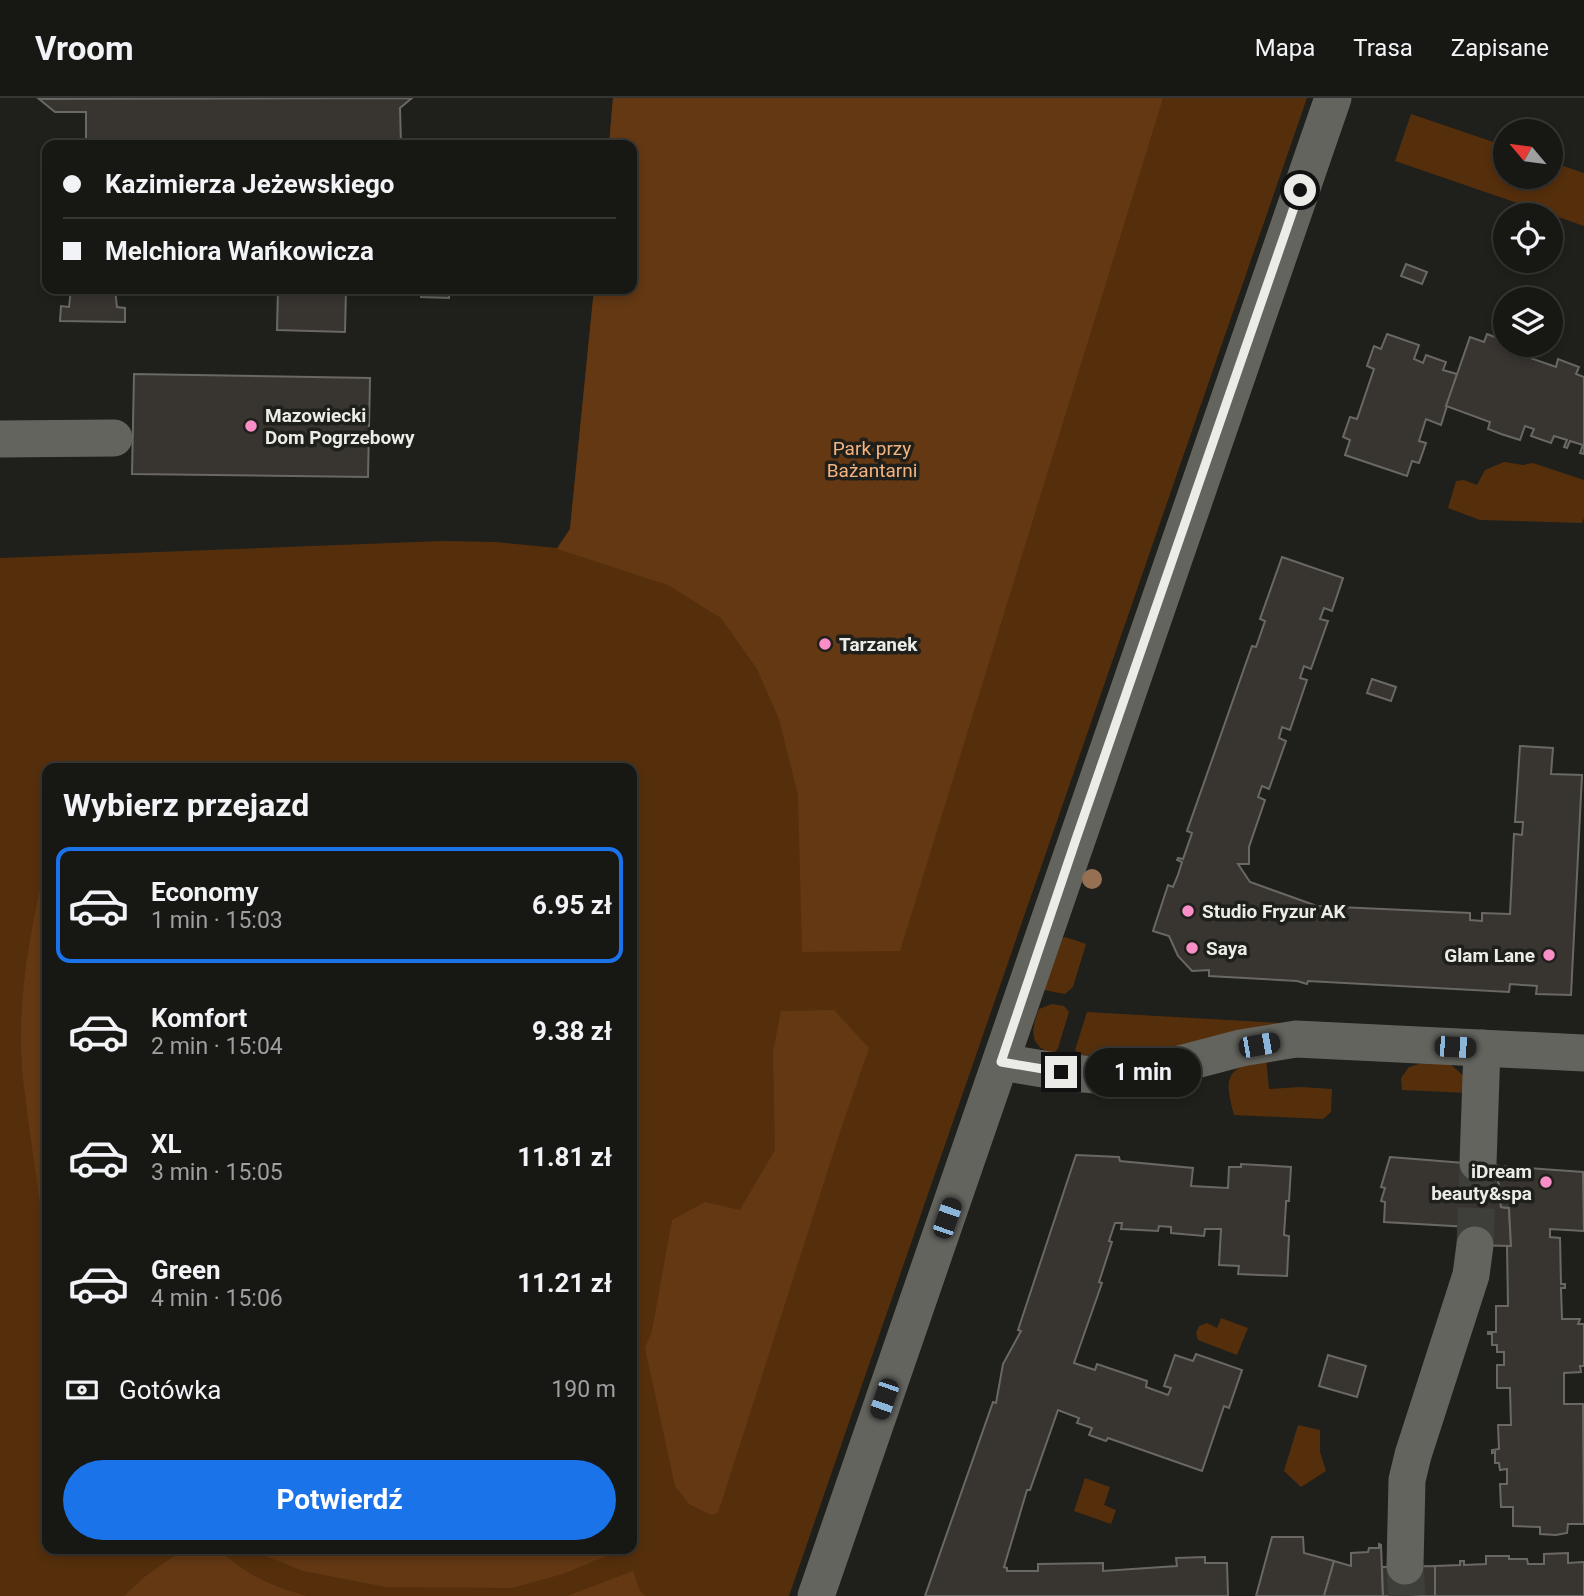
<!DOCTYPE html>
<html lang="pl">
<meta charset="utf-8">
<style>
:root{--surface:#171714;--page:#20201d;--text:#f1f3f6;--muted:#9e9fa0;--line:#363634;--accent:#1a73e8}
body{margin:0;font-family:Roboto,sans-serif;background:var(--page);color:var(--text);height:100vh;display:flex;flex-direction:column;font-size:26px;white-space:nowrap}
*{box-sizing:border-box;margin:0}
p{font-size:23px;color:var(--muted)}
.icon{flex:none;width:38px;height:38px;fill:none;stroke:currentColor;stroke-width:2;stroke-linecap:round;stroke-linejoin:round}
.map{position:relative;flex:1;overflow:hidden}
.details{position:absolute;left:42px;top:665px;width:595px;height:791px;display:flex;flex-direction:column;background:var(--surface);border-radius:14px;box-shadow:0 4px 10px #0003,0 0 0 2px var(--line)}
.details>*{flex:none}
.banner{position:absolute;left:42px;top:42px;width:595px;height:154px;border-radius:14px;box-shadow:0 4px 10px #0003,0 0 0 2px var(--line);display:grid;align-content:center;height:154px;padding:0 21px;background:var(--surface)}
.needle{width:46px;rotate:299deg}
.fabs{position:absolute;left:1493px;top:21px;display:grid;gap:14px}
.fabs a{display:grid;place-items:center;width:70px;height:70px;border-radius:50%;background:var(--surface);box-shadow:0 4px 10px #0003,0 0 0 2px var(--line);font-size:35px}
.end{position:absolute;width:32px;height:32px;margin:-16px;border:9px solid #ebebe8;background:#111;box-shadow:0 0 0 4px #111}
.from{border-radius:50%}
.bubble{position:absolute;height:49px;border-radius:24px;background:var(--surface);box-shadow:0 4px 10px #0003,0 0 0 2px var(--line);font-size:23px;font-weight:700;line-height:49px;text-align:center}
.car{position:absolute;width:21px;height:42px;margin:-21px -10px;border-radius:9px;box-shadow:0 0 5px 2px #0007;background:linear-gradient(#222 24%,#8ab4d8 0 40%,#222 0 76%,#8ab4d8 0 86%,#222 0)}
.banner b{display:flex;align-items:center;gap:24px;height:66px;font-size:26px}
.banner b+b{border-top:2px solid var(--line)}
.banner i{width:18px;height:18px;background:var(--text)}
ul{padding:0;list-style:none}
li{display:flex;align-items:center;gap:21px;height:116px;margin:0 14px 10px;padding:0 7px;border:4px solid transparent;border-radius:14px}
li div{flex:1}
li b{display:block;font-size:26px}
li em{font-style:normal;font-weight:700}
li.selected{border-color:var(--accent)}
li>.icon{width:63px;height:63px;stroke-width:1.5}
h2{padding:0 21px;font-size:32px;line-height:84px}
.pay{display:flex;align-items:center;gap:18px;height:77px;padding:0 21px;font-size:26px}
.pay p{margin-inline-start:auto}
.button{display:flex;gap:14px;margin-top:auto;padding:14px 21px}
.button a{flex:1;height:80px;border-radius:42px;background:var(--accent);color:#fff;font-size:28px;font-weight:700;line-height:80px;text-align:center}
header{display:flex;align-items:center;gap:42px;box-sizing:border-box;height:98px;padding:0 35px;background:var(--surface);border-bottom:2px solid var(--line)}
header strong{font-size:33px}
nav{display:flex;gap:38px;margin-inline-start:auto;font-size:24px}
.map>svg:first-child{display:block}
</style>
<header>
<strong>Vroom</strong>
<nav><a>Mapa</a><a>Trasa</a><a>Zapisane</a></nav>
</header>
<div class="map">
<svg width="1584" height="1498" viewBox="0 0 1584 1498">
<rect width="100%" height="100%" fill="#1f1f1b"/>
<g fill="#552f0c" fill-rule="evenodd">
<path d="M613 0H1307L789 1498H0V460L442 443 496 444 557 450 570 431 594 191H632V47H609ZM47 670H632V1451H47Z"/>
<path d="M1411 16 1505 48V79H1550L1551 64 1584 75V128L1395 63Z"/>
<path d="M1504 364 1523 367 1533 365 1584 382V420L1582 425 1480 422 1448 410 1456 383 1464 382 1477 387 1485 372Z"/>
<path d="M1065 839 1086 846 1073 889 1065 896 1044 892 1062 841Z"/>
<path d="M1052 906 1064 908 1069 914 1058 950 1054 956C1028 949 1031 931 1039 911Z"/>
<path d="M1087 914 1281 925 1165 955 1133 959 1079 957 1075 952Z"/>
<path d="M1266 960 1269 991 1301 989 1332 991 1331 1014 1323 1021 1234 1017C1223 978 1227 970 1266 960Z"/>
<path d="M1428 963 1450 966 1466 980 1469 995 1402 992 1401 980 1409 969Z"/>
<path d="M1221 1220 1248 1230 1237 1257 1198 1242 1196 1235 1199 1228 1207 1225 1217 1230Z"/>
<path d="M1298 1327 1320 1332V1354L1326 1373 1301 1389 1284 1373Z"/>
<path d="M1085 1380 1110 1389 1104 1407 1116 1412 1111 1426 1074 1413Z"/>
</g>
<g fill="#633813">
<path d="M613 0H1163L900 853 802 854 798 697 779 621 757 571 721 520 668 487 557 451 570 431 594 191H632V47H609Z"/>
<path d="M47 767V1173C43 1109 30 1046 23 981 16 912 28 842 44 774Z"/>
<path d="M834 912 869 950 841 1031 718 1415 711 1417 689 1406 675 1388 645 1250 652 1233 672 1122 705 1104 740 1112 775 1052 773 954 781 913Z"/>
<path d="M184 1451H218C245 1476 270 1488 306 1498H124L143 1480Z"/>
<path d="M249 1451H623L563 1476 512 1490 386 1489 303 1473Z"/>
<path d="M633 1473 640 1493 645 1498H567Z"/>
</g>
<g fill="#383531" stroke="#6a6863" stroke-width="2">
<path d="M412 0 400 10 401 47H86V14H55L39 1Z"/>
<path d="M1406 166 1427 174 1422 186 1401 178Z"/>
<path d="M71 191H115L117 209 125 210V224L60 223 61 208 69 209Z"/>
<path d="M278 191H346L345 234 277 232Z"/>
<path d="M421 191H449V200L421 199Z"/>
<path d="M1387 236 1419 247 1414 261 1423 265 1426 257 1446 264 1443 272 1457 276 1441 327 1426 321 1419 343 1426 345 1419 365 1412 363 1407 378 1345 357 1350 342 1343 339 1350 319 1357 321 1374 271 1367 268 1374 248 1381 251Z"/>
<path d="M1487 236 1505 243V251L1556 269 1558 261 1579 269 1576 276 1584 279V356L1580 355 1583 347 1570 343 1567 350 1564 349 1567 342 1554 338 1551 345 1531 338 1534 331 1525 328 1520 342 1501 336 1488 331 1490 324 1446 308 1470 239 1484 244Z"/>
<path d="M134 276 370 280 368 379 132 376Z"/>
<path d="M1282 459 1343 480 1332 513 1324 510 1320 521 1328 523 1311 571 1304 568 1300 580 1307 582 1290 632 1282 629 1279 640 1286 643 1269 691 1262 688 1258 699 1265 702 1249 749V766H1238L1250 784 1317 808 1470 815V822L1482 823V815L1510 816 1514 736 1522 737 1523 724H1515L1520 648 1553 650 1551 676 1582 677 1571 897 1536 896 1537 888 1510 886 1509 894 1308 883 1307 886 1297 883 1209 878V872L1192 873 1178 858 1169 838 1153 833 1168 787 1173 789 1178 777 1182 764 1177 762 1178 760 1183 761 1192 735 1187 733 1252 548 1256 549 1265 523 1260 521Z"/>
<path d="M1372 581 1396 589 1391 603 1367 595Z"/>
<path d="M1076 1057 1119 1059 1120 1063 1193 1070 1191 1088 1228 1090 1229 1069H1241V1066L1291 1069 1289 1103H1286V1106L1284 1137 1289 1138 1287 1178 1238 1176 1239 1168 1219 1167 1221 1131H1205L1204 1138 1171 1135V1129L1159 1128 1158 1133 1121 1131 1122 1125H1115L1109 1143 1112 1144 1099 1184 1102 1185 1074 1265 1095 1272 1097 1266 1147 1283 1146 1289 1168 1297 1171 1290 1164 1288 1175 1257 1193 1263 1196 1256 1242 1272 1229 1310 1224 1308 1202 1373 1108 1340 1106 1343 1089 1337 1092 1330 1077 1325 1079 1320 1058 1312 1030 1392H1027L1004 1469 1007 1470V1473H1038V1466L1103 1465V1473L1177 1468 1176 1460 1205 1459V1465H1227L1228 1498H925L993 1304 996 1305 1003 1266 1021 1233 1018 1232Z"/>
<path d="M1390 1059 1501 1068 1498 1079 1501 1109 1509 1110 1511 1148 1468 1147 1469 1129 1384 1124 1385 1104 1381 1103 1385 1090 1381 1089Z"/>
<path d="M1501 1068 1583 1074 1584 1133 1550 1131V1139L1560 1140 1561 1186H1565V1190H1561L1562 1221H1580L1578 1226H1584V1268H1580L1581 1274 1564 1275V1306H1583L1584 1426H1568L1567 1435 1556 1437 1540 1436V1429L1513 1428V1409H1501L1500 1386H1507V1371L1500 1372 1499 1365H1495V1354L1492 1355V1352L1499 1351 1498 1327H1511L1510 1290H1497V1267H1504V1254H1497V1247H1492V1236H1488V1234H1496V1208H1508L1507 1148H1511L1509 1110 1501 1109 1498 1079Z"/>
<path d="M1328 1257 1366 1268 1357 1299 1319 1288Z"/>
<path d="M1272 1439H1303L1304 1455 1334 1463 1324 1498H1256Z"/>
<path d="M1379 1446 1381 1447 1383 1498H1324L1334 1463 1351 1468V1455L1368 1454 1369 1450H1379Z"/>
<path d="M1568 1455V1465L1584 1464V1498H1435V1468L1460 1467V1463H1464V1467L1486 1466V1458H1509V1461H1527L1528 1466H1544V1456Z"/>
<path d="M1435 1468V1498H1383L1382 1469Z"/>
</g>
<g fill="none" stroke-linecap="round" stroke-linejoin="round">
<g stroke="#3e3e3a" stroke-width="37" stroke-dasharray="37 18" stroke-linecap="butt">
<path d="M1475 1147 1478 1065"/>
<path d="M1405 1468 1407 1498"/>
</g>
<g stroke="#64645f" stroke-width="37">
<path d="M0 341 114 340"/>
<path d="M1001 964 1061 974 1107 978 1165 970 1241 950 1296 941 1584 955"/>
<path d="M1478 1065 1482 950"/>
<path d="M1405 1468 1407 1382 1413 1357 1471 1177 1475 1147"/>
<path d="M816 1498 1333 0"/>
</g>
</g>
<circle fill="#957052" cx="1092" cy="781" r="10"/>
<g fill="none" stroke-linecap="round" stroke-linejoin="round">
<path stroke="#ebebe8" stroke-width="9" d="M1061 974 1001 964 1076 741 1300 92"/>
</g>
<g fill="#fa8fc7" stroke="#1f1f1b" stroke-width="2.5">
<circle cx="251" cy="328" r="7"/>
<circle cx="825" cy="546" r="7"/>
<circle cx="1188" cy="813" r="7"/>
<circle cx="1192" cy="850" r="7"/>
<circle cx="1549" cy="857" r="7"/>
<circle cx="1546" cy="1084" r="7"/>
</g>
<g text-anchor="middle" stroke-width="7" stroke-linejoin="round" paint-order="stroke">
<g font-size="19" font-weight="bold" fill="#ebebe8" stroke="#1f1f1b" text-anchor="start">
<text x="265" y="324">Mazowiecki<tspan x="265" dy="22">Dom Pogrzebowy</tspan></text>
<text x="839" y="553">Tarzanek</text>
<text x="1202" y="820">Studio Fryzur AK</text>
<text x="1206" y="857">Saya</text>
<text x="1535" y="864" text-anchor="end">Glam Lane</text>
<text x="1532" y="1080" text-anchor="end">iDream<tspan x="1532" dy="22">beauty&amp;spa</tspan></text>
</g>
<g font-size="19" fill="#f5b37f" stroke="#1f1f1b">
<text x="872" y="357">Park przy<tspan x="872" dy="22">Bażantarni</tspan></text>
</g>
</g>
</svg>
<div class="fabs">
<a><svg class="needle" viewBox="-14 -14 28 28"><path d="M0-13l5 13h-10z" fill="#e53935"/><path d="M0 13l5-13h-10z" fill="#9e9fa0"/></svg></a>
<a><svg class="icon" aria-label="locate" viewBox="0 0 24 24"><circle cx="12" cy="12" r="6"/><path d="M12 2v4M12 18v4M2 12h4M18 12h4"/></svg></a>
<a><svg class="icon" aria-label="layers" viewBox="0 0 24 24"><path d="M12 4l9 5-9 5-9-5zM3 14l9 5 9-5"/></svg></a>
</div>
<i class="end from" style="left:1300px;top:92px"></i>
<i class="end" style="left:1061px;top:974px"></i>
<div class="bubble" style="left:1085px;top:950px;width:116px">1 min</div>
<i class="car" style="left:1259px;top:947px;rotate:80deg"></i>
<i class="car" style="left:1455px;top:949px;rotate:93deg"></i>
<i class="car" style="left:947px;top:1120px;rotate:19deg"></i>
<i class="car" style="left:884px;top:1301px;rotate:199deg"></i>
<div class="banner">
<b><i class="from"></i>Kazimierza Jeżewskiego</b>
<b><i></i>Melchiora Wańkowicza</b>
</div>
<section class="details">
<h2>Wybierz przejazd</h2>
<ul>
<li class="selected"><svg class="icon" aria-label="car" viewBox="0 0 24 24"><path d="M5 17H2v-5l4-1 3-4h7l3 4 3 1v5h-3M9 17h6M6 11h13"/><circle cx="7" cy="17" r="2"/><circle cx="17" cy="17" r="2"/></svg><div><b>Economy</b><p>1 min · 15:03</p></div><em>6.95 zł</em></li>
<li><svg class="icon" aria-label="car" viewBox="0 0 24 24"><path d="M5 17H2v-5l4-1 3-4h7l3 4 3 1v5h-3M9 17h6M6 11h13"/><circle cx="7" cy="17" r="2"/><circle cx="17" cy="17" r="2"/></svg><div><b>Komfort</b><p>2 min · 15:04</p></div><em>9.38 zł</em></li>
<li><svg class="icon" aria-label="car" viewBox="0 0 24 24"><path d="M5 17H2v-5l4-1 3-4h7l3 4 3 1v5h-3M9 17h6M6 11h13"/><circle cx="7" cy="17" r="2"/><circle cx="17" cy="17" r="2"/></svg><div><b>XL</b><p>3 min · 15:05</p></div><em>11.81 zł</em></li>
<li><svg class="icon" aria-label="car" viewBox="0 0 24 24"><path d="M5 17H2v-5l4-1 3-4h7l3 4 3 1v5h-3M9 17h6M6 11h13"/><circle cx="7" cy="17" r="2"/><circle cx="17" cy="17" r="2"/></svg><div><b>Green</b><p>4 min · 15:06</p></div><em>11.21 zł</em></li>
</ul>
<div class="pay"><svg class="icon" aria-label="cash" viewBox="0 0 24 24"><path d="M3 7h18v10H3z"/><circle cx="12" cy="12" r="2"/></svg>Gotówka<p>190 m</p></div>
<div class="button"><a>Potwierdź</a></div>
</section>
</div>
